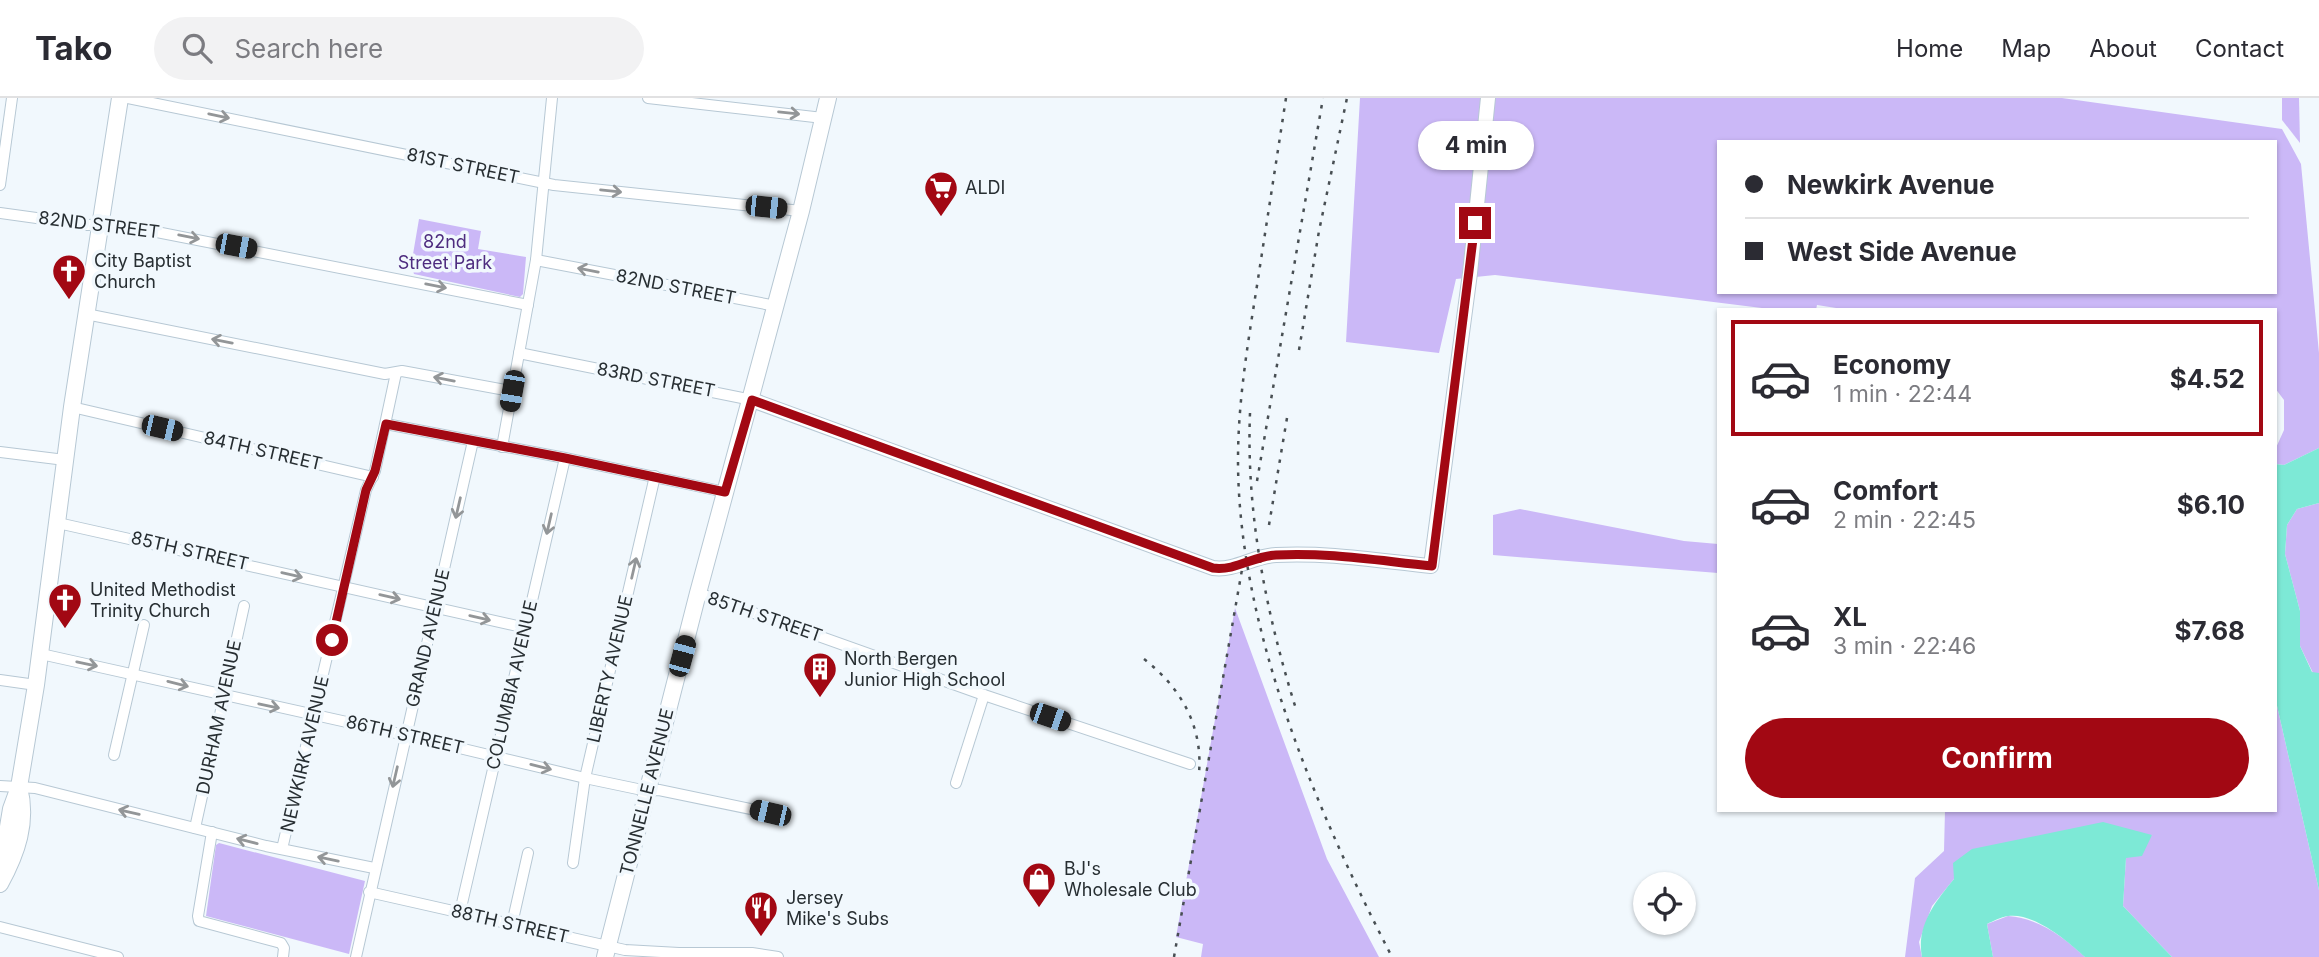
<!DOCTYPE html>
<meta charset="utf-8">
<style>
:root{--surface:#fff;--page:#f2f2f3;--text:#2b2b33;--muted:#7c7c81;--line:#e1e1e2;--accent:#a20813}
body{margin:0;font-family:Inter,sans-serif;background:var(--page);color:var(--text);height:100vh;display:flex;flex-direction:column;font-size:26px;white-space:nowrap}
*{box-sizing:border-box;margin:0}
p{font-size:23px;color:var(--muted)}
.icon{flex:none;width:38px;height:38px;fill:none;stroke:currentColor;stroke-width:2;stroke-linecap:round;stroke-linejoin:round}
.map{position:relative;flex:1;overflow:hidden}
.panel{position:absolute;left:1717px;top:210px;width:560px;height:504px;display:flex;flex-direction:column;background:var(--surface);border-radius:0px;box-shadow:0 2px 5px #0004}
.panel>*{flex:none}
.guide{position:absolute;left:1717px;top:42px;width:560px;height:154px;border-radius:0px;box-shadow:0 2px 5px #0004;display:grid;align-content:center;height:154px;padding:0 28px;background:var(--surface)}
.fabs{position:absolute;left:1633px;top:774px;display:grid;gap:14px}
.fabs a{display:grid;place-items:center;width:63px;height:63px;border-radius:50%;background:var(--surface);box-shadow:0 2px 5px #0004;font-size:35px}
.end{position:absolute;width:32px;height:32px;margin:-16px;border:9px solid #a20813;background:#fff;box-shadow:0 0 0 4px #fff}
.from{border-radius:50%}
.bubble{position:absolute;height:49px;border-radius:24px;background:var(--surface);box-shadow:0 2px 5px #0004;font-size:23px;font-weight:700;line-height:49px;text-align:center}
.car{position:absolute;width:21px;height:42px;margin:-21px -10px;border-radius:9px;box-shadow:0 0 5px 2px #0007;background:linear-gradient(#222 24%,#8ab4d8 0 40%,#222 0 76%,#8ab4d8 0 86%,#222 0)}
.guide b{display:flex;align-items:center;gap:24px;height:66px;font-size:26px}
.guide b+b{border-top:2px solid var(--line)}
.guide i{width:18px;height:18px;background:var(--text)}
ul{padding:12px 0 0;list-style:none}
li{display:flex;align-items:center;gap:21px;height:116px;margin:0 14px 10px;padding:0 14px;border:4px solid transparent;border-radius:0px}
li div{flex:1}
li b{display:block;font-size:26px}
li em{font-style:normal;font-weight:700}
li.selected{border-color:var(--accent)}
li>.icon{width:63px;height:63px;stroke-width:1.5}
.cta{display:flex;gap:14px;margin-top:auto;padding:14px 28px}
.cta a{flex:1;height:80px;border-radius:42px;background:var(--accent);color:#fff;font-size:28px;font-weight:700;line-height:80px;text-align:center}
header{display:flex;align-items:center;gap:42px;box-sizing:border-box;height:98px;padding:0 35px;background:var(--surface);border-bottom:2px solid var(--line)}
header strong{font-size:33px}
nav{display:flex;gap:38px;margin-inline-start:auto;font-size:24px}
.search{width:490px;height:63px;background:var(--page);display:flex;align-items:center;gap:18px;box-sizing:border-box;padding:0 24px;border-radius:38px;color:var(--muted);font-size:26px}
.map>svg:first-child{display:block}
</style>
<header>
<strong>Tako</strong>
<div class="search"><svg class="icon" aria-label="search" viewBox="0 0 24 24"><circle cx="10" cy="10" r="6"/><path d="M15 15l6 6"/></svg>Search here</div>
<nav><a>Home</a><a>Map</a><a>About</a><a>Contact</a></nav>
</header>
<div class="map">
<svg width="2319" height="859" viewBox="0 0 2319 859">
<rect width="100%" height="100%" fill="#f1f8fd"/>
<g fill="#cbb8f7" fill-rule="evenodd">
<path d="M1360 0H2062L2282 31 2301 66 2319 255V350L2284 367 2275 366V352L2284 332V302L2275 290V212H1849L1817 207 1816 212H1778L1495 177 1456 181 1439 255 1346 244ZM1718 44H2275V194H1718Z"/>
<path d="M2282 0H2299L2300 45 2282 22Z"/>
<path d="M419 121 481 133 478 151 526 159 523 196 520 199 414 176 411 168Z"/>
<path d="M2319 405V575H2313L2300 548V513L2285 456 2287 427 2297 411Z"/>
<path d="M1520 411 1684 443 1718 446V475L1493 457V417Z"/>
<path d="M1235 510 1327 761 1379 859H1201L1203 846 1176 839Z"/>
<path d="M2275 599 2319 792V859H2172L2123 808 2126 759 2152 737 1954 781 1932 808 1919 844 1922 859H1905L1915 780 1944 753 1945 712H2275Z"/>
<path d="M219 745 365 783 349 856 206 818 216 747Z"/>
<path d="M2008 818C2038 820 2063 838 2085 859H1993L1987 826Z"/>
</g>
<g fill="#7de9d6">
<path d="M2319 350V405L2297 411 2287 427 2285 456 2300 513V548L2312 574 2319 575V792L2275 599V366L2284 367Z"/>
<path d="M2103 724 2152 737 2142 758 2126 760 2123 808 2172 859H2085C2068 843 2033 814 2008 818 2001 819 1993 823 1987 826L1993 859H1922C1916 828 1935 804 1954 781L1953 765 1972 751Z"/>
</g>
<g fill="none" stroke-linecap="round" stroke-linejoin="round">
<g stroke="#b7c8d4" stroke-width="12">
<g id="street">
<path d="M128 0 554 87 801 113"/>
<path d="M648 0 823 20"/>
<path d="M0 87 12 0"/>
<path d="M0 115 87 127 116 126 528 207"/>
<path d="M536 162 776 208"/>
<path d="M86 216 385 276 402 273 511 293"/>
<path d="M519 255 752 302"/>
<path d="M72 309 373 379"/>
<path d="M386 326 565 360 725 394"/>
<path d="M502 349 536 162 552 0"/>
<path d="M0 354 65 362"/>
<path d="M58 425 526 530"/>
<path d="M698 495 984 597 1190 666"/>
<path d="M41 556 405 637 585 680 647 693 659 692 770 715"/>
<path d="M0 582 36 587"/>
<path d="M114 657 144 527"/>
<path d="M956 685 984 597"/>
<path d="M0 688 35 690 266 748 374 770"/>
<path d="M195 730 244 508"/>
<path d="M212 734 198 818 199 823 281 845 284 850 283 859"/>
<path d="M282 751 366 392 375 373 396 275"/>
<path d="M573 765 585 680 655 378"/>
<path d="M369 794 625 852 679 855H752L778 859"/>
<path d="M460 814 565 360"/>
<path d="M512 826 528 755"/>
<path d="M0 829 118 859"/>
<path d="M356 859 473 343"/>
</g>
</g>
<g stroke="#b7c8d4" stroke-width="16">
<path id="secondary" d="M752 302 1213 470C1236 473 1253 458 1276 457 1327 454 1380 463 1431 468L1470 175 1488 0"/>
</g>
<g stroke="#b7c8d4" stroke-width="18">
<g id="primary">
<path d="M0 763 4 753 11 711 19 689 36 587 72 309 120 0"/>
<path d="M0 786C17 755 28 724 19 689"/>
<path d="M605 859 698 495 801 113 828 0"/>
</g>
</g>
<use href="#street" stroke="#fff" stroke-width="10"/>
<use href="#secondary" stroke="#fff" stroke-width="14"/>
<use href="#primary" stroke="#fff" stroke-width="16"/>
<g stroke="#484f53" stroke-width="2.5" stroke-dasharray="3.5 7" stroke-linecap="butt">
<path d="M1286 0C1276 65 1266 129 1256 194 1247 250 1238 306 1238 362 1238 529 1316 712 1392 859"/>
<path d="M1299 252 1319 133 1347 0"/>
<path d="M1250 315C1246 415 1266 515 1296 611"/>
<path d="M1257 383 1323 0"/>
<path d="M1269 427 1288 314"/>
<path d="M1144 561C1180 589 1203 627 1199 675"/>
<path d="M1174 859 1243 466"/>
</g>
</g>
<defs><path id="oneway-shaft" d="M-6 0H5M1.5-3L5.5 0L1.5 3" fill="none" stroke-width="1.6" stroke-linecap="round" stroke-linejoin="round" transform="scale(1.75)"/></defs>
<g stroke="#939698">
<use href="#oneway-shaft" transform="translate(789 15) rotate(6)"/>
<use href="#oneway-shaft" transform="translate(219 18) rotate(12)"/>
<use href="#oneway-shaft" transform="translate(611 93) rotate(6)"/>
<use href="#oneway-shaft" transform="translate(189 139) rotate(11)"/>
<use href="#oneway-shaft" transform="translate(588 172) rotate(-169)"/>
<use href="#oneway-shaft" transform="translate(436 188) rotate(11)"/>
<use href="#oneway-shaft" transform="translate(222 243) rotate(-169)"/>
<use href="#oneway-shaft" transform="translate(444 281) rotate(-169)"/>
<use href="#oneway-shaft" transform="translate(458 410) rotate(103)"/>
<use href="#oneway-shaft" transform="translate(549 426) rotate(103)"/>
<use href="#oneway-shaft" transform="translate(634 470) rotate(-77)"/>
<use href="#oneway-shaft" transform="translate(292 477) rotate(13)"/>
<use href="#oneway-shaft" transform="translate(390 499) rotate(13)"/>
<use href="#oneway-shaft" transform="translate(480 520) rotate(13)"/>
<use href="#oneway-shaft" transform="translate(87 566) rotate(12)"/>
<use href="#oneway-shaft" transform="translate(178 586) rotate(14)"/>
<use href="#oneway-shaft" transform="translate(269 608) rotate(12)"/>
<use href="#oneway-shaft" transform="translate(541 669) rotate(14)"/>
<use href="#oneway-shaft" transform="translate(395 679) rotate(103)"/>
<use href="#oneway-shaft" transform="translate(129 714) rotate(-167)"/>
<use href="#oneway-shaft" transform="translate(247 743) rotate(-166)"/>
<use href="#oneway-shaft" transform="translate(328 761) rotate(-168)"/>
</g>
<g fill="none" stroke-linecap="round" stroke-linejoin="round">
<path stroke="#a20813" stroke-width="9" d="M332 542 366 392 375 373 386 326 565 360 725 394 752 302 1213 470C1236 473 1253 458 1276 457 1327 454 1380 463 1432 468L1475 125"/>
</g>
<defs>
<g id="supermarket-pin" transform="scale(1.75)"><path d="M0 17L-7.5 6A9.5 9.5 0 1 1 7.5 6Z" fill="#a20813" stroke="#f1f8fd"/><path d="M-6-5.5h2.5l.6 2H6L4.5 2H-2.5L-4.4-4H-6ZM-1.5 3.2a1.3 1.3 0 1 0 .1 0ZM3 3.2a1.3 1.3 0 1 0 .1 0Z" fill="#fff"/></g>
<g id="church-pin" transform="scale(1.75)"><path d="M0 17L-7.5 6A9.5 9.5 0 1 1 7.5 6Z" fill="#a20813" stroke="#f1f8fd"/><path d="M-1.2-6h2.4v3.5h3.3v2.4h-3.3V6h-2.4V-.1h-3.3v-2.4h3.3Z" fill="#fff"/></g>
<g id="building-pin" transform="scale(1.75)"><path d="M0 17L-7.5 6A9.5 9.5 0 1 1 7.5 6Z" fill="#a20813" stroke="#f1f8fd"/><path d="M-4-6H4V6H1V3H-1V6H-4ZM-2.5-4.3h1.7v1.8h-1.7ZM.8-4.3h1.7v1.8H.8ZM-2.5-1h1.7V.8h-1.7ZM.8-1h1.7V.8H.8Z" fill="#fff"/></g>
<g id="shop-pin" transform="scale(1.75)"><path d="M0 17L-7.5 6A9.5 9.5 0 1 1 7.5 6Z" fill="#a20813" stroke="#f1f8fd"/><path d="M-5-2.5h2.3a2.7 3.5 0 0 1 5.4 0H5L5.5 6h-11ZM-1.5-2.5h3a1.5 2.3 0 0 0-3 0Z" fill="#fff"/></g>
<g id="restaurant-pin" transform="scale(1.75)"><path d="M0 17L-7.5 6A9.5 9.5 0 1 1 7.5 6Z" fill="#a20813" stroke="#f1f8fd"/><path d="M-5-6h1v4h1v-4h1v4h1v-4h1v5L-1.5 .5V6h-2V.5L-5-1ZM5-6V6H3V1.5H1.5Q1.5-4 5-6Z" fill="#fff"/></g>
</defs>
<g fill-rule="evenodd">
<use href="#supermarket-pin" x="941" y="90"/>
<use href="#church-pin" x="69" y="173"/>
<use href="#church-pin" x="65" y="502"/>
<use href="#building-pin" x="820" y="571"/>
<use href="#shop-pin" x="1039" y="781"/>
<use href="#restaurant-pin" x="761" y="810"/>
</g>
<g text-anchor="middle" stroke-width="7" stroke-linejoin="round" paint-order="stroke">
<g font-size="18" fill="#272e32" stroke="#f1f8fd">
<text transform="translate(463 68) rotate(12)" y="6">81ST STREET</text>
<text transform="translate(99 127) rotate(7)" y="6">82ND STREET</text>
<text transform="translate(676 189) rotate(11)" y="6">82ND STREET</text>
<text transform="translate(656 282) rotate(11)" y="6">83RD STREET</text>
<text transform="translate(263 353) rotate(13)" y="6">84TH STREET</text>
<text transform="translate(190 453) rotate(13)" y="6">85TH STREET</text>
<text transform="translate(765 519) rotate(19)" y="6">85TH STREET</text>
<text transform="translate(428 540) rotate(-77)" y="6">GRAND AVENUE</text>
<text transform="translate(610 571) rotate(-77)" y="6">LIBERTY AVENUE</text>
<text transform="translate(512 587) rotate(-77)" y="6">COLUMBIA AVENUE</text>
<text transform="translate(219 619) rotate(-78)" y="6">DURHAM AVENUE</text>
<text transform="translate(405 637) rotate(13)" y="6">86TH STREET</text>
<text transform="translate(305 656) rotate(-77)" y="6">NEWKIRK AVENUE</text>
<text transform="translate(647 694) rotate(-76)" y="6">TONNELLE AVENUE</text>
<text transform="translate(510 826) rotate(13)" y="6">88TH STREET</text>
</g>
<g font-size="18" fill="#272e32" stroke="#f1f8fd" text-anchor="start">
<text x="965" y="96">ALDI</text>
<text x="94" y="169">City Baptist<tspan x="94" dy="21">Church</tspan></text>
<text x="90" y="498">United Methodist<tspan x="90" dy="21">Trinity Church</tspan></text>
<text x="844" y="567">North Bergen<tspan x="844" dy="21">Junior High School</tspan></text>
<text x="1064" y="777">BJ's<tspan x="1064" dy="21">Wholesale Club</tspan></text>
<text x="786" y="806">Jersey<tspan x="786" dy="21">Mike's Subs</tspan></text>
</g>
<g font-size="18" fill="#4e2c7f" stroke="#f1f8fd">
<text x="445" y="150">82nd<tspan x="445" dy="21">Street Park</tspan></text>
</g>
</g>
</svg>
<div class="fabs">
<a><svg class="icon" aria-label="locate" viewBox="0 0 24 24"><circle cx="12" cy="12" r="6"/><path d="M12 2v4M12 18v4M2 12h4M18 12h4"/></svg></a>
</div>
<i class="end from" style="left:332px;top:542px"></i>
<i class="end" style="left:1475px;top:125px"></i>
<div class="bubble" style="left:1418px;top:23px;width:116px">4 min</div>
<i class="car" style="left:766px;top:109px;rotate:96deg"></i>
<i class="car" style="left:236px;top:148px;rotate:101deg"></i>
<i class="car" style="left:512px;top:293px;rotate:190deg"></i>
<i class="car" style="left:162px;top:330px;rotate:103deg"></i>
<i class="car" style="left:682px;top:558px;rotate:15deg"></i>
<i class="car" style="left:1050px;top:619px;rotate:109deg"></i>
<i class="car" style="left:770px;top:715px;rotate:283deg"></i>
<div class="guide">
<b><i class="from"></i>Newkirk Avenue</b>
<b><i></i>West Side Avenue</b>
</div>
<section class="panel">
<ul>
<li class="selected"><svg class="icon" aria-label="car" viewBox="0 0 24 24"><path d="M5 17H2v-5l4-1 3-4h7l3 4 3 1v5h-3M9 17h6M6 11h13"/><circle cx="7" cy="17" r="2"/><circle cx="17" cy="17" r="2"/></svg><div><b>Economy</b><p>1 min · 22:44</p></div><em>$4.52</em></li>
<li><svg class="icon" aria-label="car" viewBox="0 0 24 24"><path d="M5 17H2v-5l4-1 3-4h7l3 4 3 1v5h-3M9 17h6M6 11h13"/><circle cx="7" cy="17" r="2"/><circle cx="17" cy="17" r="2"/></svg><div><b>Comfort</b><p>2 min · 22:45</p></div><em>$6.10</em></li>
<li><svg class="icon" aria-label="car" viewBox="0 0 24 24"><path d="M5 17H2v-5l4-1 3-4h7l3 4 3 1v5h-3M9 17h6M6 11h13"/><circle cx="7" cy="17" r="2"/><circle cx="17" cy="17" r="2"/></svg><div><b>XL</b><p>3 min · 22:46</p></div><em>$7.68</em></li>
</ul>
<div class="cta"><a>Confirm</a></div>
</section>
</div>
